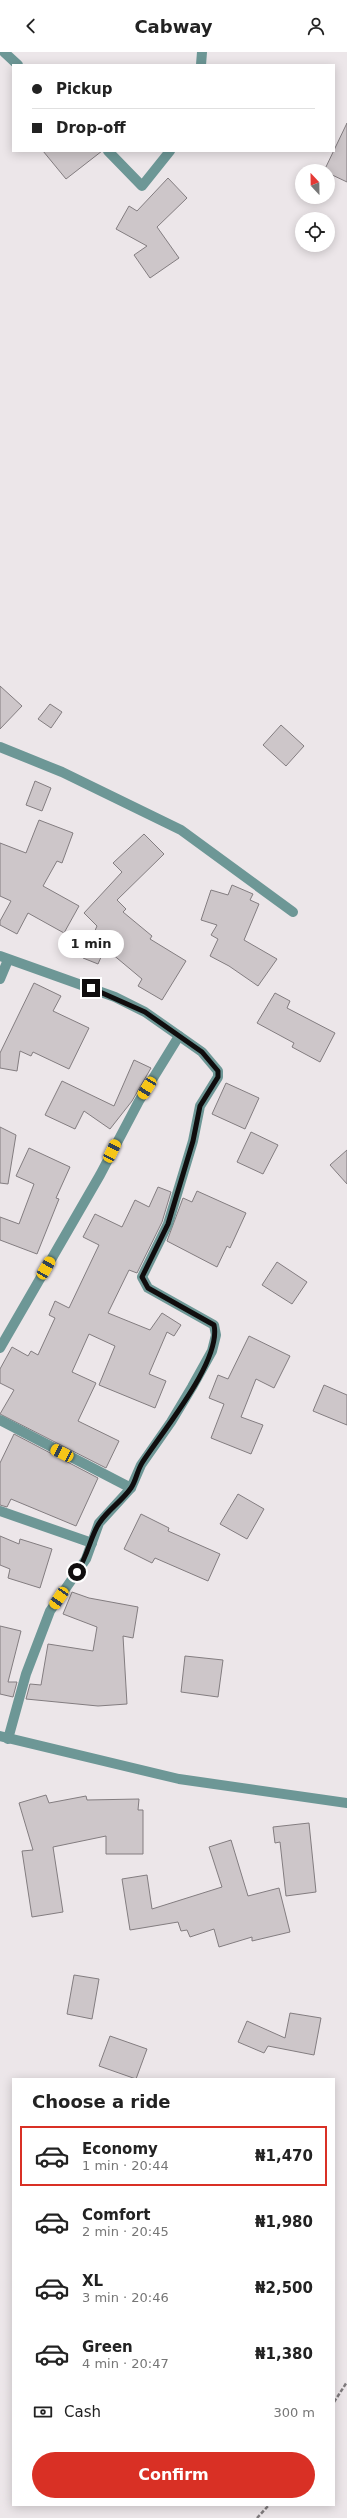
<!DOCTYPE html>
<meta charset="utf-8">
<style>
:root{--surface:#fff;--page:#f2f2f2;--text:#222;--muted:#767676;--line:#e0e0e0;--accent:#d93025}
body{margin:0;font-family:"DejaVu Sans",sans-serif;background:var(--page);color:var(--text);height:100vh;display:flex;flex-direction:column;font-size:15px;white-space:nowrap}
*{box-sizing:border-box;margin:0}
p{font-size:13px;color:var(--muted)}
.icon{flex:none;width:22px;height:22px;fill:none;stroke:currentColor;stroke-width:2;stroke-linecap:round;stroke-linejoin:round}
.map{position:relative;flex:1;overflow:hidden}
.drawer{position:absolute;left:12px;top:2026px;width:323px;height:428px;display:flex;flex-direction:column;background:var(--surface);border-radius:0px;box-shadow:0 2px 10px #0003}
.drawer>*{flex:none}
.hud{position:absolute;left:12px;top:12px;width:323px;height:88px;border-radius:0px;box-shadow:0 2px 10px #0003;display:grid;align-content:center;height:88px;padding:0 20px;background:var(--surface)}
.needle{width:26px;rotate:338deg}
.controls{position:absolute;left:295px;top:112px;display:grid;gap:8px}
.controls a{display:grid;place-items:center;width:40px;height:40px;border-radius:50%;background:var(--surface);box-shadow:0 2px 10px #0003;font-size:20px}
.end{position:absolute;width:18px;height:18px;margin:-9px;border:5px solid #100d0e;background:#fff;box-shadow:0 0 0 2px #fff}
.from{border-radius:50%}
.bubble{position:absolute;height:28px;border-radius:14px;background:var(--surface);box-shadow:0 2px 10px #0003;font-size:13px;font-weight:800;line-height:28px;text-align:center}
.car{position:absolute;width:12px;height:24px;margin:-12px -6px;border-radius:5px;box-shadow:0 0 3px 1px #0007;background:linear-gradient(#f5c518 24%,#345 0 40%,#f5c518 0 76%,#345 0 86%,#f5c518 0)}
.hud b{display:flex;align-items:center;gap:14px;height:38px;font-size:15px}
.hud b+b{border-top:1px solid var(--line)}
.hud i{width:10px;height:10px;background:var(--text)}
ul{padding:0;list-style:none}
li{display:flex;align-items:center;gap:12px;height:60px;margin:0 8px 6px;padding:0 12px;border:2px solid transparent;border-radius:0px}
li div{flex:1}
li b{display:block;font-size:15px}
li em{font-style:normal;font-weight:800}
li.on{border-color:var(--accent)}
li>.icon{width:36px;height:36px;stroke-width:1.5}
h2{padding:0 20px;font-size:18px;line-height:48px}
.pay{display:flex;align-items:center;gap:10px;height:44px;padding:0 20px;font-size:15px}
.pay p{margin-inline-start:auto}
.button{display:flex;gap:8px;margin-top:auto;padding:8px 20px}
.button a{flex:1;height:46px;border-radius:24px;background:var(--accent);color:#fff;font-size:16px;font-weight:800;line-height:46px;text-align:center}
header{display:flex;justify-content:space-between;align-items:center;height:52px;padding:0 20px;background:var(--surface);font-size:18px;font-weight:800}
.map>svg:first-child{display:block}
</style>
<header><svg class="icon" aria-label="back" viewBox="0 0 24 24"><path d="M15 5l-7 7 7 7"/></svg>Cabway<svg class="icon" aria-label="person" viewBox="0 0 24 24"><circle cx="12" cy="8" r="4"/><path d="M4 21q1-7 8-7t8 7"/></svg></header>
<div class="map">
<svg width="347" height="2466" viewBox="0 0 347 2466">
<rect width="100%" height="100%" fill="#ece6e9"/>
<g fill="#cdc6c9" stroke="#837d80">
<path d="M347 71V130L328 121V119H324Z"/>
<path d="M43 99H102L66 127Z"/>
<path d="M168 126 187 146 157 175 179 206 150 226 134 203 147 194 116 177 129 154 137 159Z"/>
<path d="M0 634 22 654 0 677Z"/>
<path d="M50 652 62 660 51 676 38 667Z"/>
<path d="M281 673 304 694 286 714 263 693Z"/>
<path d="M35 729 51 736 42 759 26 753Z"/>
<path d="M39 768 73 781 62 811 57 809 43 834 79 854 64 881 28 861 17 882 0 873V869L11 849 0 844V791L26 801Z"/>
<path d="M144 782 164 802 117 848 126 857 123 860 152 884 150 887 186 909 162 948 138 934 142 927 105 896 98 912 83 906 97 874 84 861 122 820 113 811Z"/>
<path d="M232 833 253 842 250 848 259 852 244 888 277 907 258 934 229 914 210 904 218 887 211 883 217 873 201 868 211 838 228 843Z"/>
<path d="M34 931 61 944 53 959 89 976 69 1017 33 1000 31 1004 20 999 17 1019 0 1016V1001Z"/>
<path d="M275 941 290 949 287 956 335 981 320 1010 292 995 294 991 257 971Z"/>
<path d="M134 1008 151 1016 132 1049 110 1077 84 1059 75 1077 45 1063 62 1029 114 1054Z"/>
<path d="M226 1031 259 1046 245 1077 212 1062Z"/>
<path d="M0 1075 16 1083 8 1132 0 1131Z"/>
<path d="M251 1080 278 1093 263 1122 237 1110Z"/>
<path d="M29 1096 70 1115 56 1146 59 1147 37 1202 0 1188V1165L19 1172 34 1132 16 1124Z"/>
<path d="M347 1098V1132L330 1113Z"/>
<path d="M158 1135 171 1140 162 1170 137 1221 129 1218 108 1261 150 1278 162 1261 181 1273 174 1284 167 1280 149 1322 166 1329 155 1356 99 1333 115 1294 89 1282 72 1320 96 1331 78 1369 119 1389 106 1416 0 1362 14 1338 0 1331V1317L12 1295 28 1304 31 1299 38 1303 55 1266 49 1263 55 1249 69 1256 99 1193 83 1185 95 1162 122 1175 135 1148 149 1155Z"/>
<path d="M197 1139 246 1161 230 1196 227 1194 217 1215 167 1189 183 1146 192 1150Z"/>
<path d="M277 1210 307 1230 292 1252 262 1233Z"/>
<path d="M249 1284 290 1304 274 1336 256 1327 241 1365 263 1373 251 1402 211 1386 224 1352 209 1346 218 1323 228 1327Z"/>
<path d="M324 1333 347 1343V1373L313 1359Z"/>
<path d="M14 1382 98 1426 76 1474 11 1447 7 1455 0 1453V1411Z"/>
<path d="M238 1442 264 1457 247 1487 220 1472Z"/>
<path d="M141 1462 169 1476 168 1479 220 1502 208 1529 155 1506 152 1511 124 1497Z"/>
<path d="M0 1484 19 1492 20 1487 52 1497 40 1536 8 1526 10 1517 0 1513Z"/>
<path d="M72 1540 89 1546 138 1555 133 1586 123 1584 127 1652 98 1654 26 1647 30 1632 41 1633 48 1592 93 1599 97 1575 63 1562Z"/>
<path d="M0 1574 21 1579 8 1630H17L13 1645 0 1642Z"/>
<path d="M185 1604 223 1608 218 1645 181 1640Z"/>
<path d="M46 1743 49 1751 86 1744 87 1748 139 1747 138 1758H143V1802H106V1784L53 1795 63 1860 32 1865 22 1799 33 1798 19 1751Z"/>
<path d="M309 1771 316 1840 286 1844 280 1790 275 1791 273 1775Z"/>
<path d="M231 1788 248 1844 279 1836 290 1880 252 1889V1885L219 1895 214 1877 190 1885 187 1878 181 1879 178 1870 130 1878 122 1827 147 1823 152 1857 222 1835 209 1795Z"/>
<path d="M74 1923 99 1927 92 1967 67 1962Z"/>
<path d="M290 1961 321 1966 314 2003 268 1994 264 2001 238 1990 247 1969 285 1986Z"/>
<path d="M110 1984 147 1997 136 2027 99 2014Z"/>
</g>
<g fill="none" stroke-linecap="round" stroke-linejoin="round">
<g stroke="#7f7b7d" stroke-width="2.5" stroke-dasharray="4 2" stroke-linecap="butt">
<path d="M334 2350 347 2330"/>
<path d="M257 2466 269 2453"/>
</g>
<g stroke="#6d9796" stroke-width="10">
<path d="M4 0 18 13"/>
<path d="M201 13 202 0"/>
<path d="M108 99 142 134 170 99"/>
<path d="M0 695 62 720 181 778 293 860"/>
<path d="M0 904 115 945 145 960 202 1000 218 1019V1025L200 1054 193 1089 168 1172 142 1225 148 1236 214 1273 216 1283 212 1299 192 1335 171 1370 141 1413 131 1436 99 1471 86 1507 50 1559 26 1622 8 1687"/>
<path d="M0 927 8 908"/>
<path d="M0 1296 100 1123 139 1049 179 984"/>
<path d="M0 1368 131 1436"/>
<path d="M0 1459 92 1491"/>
<path d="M0 1684 179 1727 347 1751"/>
</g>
</g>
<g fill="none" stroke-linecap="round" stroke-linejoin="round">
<path stroke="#100d0e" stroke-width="5" d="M77 1520C88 1504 91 1482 100 1470 108 1458 122 1449 131 1436 136 1429 137 1419 142 1411 161 1381 222 1309 214 1273L148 1236 142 1225 168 1172 193 1089 200 1054 218 1025V1019L202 1000 145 960 91 936"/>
</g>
</svg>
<div class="controls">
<a><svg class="needle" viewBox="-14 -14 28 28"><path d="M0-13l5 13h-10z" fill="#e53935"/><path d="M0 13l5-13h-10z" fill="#767676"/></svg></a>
<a><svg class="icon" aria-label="locate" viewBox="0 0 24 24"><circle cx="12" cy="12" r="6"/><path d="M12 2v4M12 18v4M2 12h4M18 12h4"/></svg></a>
</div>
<i class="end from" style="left:77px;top:1520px"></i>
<i class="end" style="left:91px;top:936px"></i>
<div class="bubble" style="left:58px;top:878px;width:66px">1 min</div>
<i class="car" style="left:147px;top:1036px;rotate:212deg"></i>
<i class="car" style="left:112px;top:1099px;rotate:26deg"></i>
<i class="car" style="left:46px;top:1216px;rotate:30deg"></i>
<i class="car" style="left:62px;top:1401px;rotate:297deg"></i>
<i class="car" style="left:59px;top:1546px;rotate:214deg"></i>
<div class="hud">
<b><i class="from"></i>Pickup</b>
<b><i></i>Drop-off</b>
</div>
<section class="drawer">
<h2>Choose a ride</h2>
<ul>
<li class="on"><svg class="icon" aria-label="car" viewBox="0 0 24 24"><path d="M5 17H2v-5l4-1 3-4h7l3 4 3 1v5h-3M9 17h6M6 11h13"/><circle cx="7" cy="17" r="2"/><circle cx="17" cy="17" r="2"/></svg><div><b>Economy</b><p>1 min · 20:44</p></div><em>₦1,470</em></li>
<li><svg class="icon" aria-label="car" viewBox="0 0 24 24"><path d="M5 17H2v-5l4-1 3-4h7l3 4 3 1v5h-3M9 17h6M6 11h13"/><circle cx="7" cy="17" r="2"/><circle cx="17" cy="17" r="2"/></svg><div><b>Comfort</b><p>2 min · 20:45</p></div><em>₦1,980</em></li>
<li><svg class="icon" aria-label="car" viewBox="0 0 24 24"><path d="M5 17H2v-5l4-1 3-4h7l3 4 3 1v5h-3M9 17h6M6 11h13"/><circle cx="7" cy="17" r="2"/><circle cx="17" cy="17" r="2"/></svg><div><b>XL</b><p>3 min · 20:46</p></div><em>₦2,500</em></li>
<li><svg class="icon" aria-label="car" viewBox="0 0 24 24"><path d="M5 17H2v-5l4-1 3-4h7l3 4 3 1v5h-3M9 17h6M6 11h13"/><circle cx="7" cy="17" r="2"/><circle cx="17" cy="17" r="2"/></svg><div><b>Green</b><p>4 min · 20:47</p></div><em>₦1,380</em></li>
</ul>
<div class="pay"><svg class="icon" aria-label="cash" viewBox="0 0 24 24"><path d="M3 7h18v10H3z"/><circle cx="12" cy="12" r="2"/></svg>Cash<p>300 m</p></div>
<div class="button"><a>Confirm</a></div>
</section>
</div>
